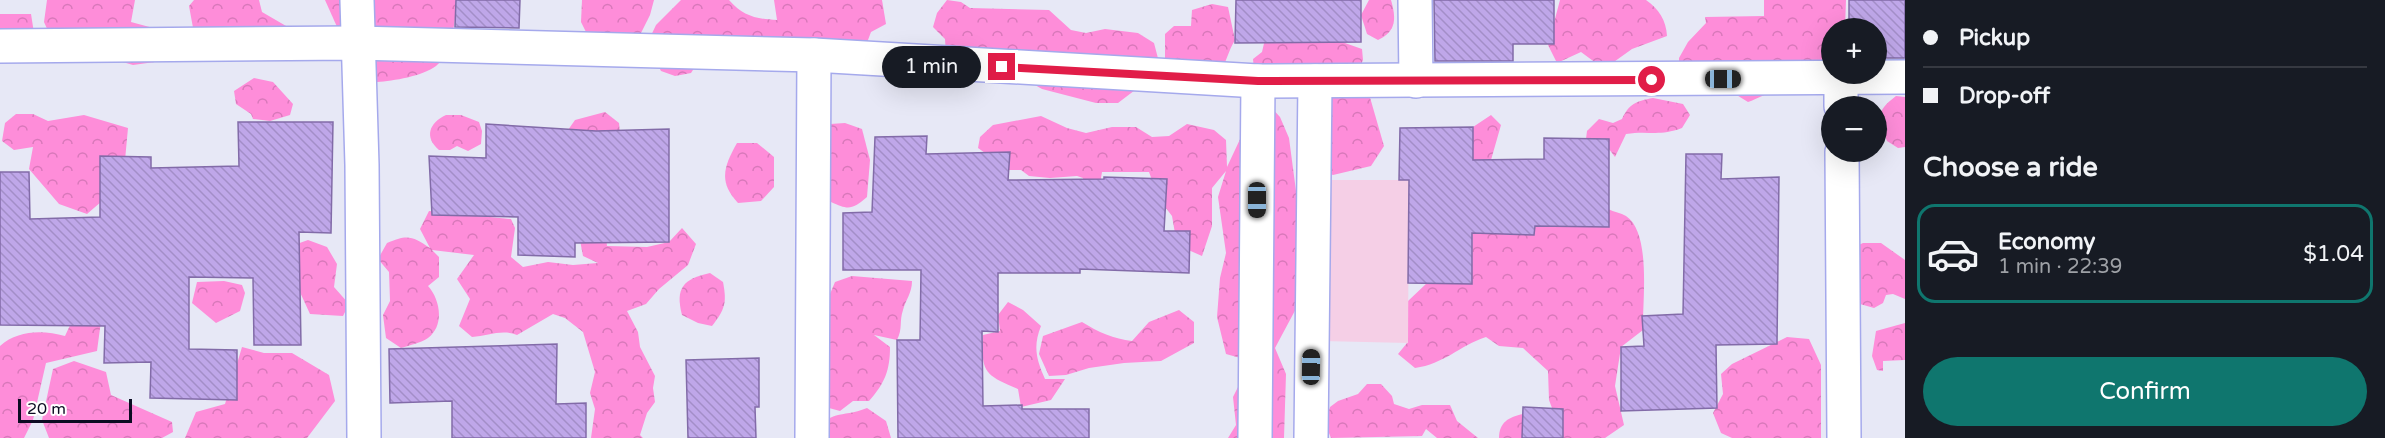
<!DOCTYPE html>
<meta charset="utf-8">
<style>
:root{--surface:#171b24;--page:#242831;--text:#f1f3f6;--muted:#9ea1a6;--line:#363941;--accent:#0f766e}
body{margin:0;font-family:"Varela Round",sans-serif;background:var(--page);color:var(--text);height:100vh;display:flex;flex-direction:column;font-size:22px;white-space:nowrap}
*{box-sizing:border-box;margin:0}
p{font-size:20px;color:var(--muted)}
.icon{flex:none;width:33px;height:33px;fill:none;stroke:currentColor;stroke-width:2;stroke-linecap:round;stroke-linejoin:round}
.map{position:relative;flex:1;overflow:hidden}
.panel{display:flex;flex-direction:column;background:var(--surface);width:480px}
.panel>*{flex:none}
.top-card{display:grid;align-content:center;height:132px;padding:0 18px;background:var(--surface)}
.tools{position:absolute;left:1821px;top:18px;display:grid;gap:12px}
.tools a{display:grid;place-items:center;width:66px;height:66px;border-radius:50%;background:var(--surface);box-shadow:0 6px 24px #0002;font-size:30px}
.scale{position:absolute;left:18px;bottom:15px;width:114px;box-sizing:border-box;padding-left:6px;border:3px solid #0b0b22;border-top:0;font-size:16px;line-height:21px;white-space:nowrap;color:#0b0b22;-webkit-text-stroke:4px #fff;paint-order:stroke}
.end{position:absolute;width:27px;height:27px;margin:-14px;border:8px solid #e11d48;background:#fff;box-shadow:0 0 0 3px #fff}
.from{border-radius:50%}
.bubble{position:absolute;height:42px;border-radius:21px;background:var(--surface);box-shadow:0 6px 24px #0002;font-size:20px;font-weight:600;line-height:42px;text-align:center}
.car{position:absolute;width:18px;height:36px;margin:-18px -9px;border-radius:8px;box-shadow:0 0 4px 2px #0007;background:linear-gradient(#222 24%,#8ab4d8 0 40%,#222 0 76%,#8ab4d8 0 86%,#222 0)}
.top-card b{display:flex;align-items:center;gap:21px;height:57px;font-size:22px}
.top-card b+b{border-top:2px solid var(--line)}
.top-card i{width:15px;height:15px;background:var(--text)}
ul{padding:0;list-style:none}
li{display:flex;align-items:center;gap:18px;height:99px;margin:0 12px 9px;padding:0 6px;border:3px solid var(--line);border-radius:18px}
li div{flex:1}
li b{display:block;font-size:22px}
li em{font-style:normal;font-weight:600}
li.active{border-color:var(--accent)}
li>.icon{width:54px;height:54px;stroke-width:1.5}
h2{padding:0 18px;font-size:27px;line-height:72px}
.cta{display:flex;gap:12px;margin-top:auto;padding:12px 18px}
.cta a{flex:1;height:69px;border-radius:36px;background:var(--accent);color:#fff;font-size:24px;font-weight:600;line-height:69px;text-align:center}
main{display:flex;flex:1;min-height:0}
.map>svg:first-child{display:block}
</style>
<main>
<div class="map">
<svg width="1905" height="438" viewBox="0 0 1905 438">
<defs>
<pattern id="forest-crowns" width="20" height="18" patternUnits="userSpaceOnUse" patternTransform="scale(1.5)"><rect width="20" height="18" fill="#fe8dd9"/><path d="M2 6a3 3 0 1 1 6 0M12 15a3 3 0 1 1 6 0" fill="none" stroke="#d878ba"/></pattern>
<pattern id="building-back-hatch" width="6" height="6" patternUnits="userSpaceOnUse" patternTransform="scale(1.5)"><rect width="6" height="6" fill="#bfa7e9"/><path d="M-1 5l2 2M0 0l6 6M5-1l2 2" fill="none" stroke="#a38ec8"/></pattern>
</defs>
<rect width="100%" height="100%" fill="#e7e8f6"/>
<g fill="url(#forest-crowns)">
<path d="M47 0H135L131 22 168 32 162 61 133 65 53 42 44 22Z"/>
<path d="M194 0H259L262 12 293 30 196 44 189 6Z"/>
<path d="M325 0H456C456 20 452 52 436 66 423 76 393 81 377 82L342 38Z"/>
<path d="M582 0H654L650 15 640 35 588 36 581 22Z"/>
<path d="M681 0H729C743 16 756 19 777 20L774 0H882L886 24 871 32 862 56 770 66 755 71 741 44 700 59 691 73 675 76 661 71 647 44 656 25Z"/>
<path d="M947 0 961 2 970 8 1049 10 1071 30 1086 33 1105 29 1138 33 1154 43 1160 66 1143 84 1118 103H1096L1042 89 1028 81 946 54 945 39 933 27 937 13Z"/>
<path d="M1369 0H1391C1396 18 1397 31 1378 40L1367 34 1361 15Z"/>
<path d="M1560 0H1646C1659 9 1666 20 1667 36L1632 49 1604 69 1581 52 1557 63 1548 45Z"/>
<path d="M1764 0H1846L1845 28H1832V74L1838 78C1826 85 1813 96 1799 95 1793 94 1789 91 1785 90 1772 89 1759 99 1748 102L1735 94 1679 78V58L1688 42 1706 23 1705 17 1764 16Z"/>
<path d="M1212 4 1228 7 1235 40C1228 51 1227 62 1219 73L1174 75 1165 59V34L1174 26H1191L1192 10Z"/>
<path d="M0 14H31L34 33 0 37Z"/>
<path d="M1265 39 1342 42 1362 49 1363 60 1358 71 1254 70 1253 59 1262 52Z"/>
<path d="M254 78 273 82 293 104 290 115 270 121 253 119 251 114 236 104 234 91Z"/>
<path d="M1333 83 1369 94 1384 146 1371 166 1333 175 1305 165Z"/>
<path d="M1896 96 1905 97V147L1898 148 1887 141C1878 117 1875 112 1896 96Z"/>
<path d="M1653 98 1683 104 1690 115 1682 128C1658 137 1649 130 1626 134L1615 157 1609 149V139H1586L1587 131 1599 119 1613 123 1622 119C1629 104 1636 101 1653 98Z"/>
<path d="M1270 106 1280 117 1289 138 1303 244 1298 305 1275 348 1286 374 1284 438H1228L1236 425 1233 397 1251 361 1226 354 1217 317 1220 278 1226 253 1218 197 1226 171 1212 188V226L1202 256 1177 245 1172 216 1159 199 1149 172H1102L1099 190V262L1090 270 1083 267V178L1077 176 1050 178 1029 176 1021 170H1009L978 148 980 137 993 125 1041 116 1067 128 1086 133 1112 127H1136L1152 137 1169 136 1187 124 1214 130 1226 140 1227 167 1242 135Z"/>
<path d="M605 112 619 123 622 154 559 143 575 120Z"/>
<path d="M16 114H33L48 121 84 115 128 128 124 171 116 189 87 214 59 204 29 169 33 147 14 150 2 141 5 123Z"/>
<path d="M446 115H461L479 122 482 131 481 144 468 151 457 146 450 150H439C424 137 429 123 446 115Z"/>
<path d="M1491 115 1501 125 1491 160V233L1534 234 1535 205 1544 226 1608 227V209C1614 212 1621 213 1626 216 1652 233 1642 304 1643 330L1621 347 1615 386 1624 425 1605 438H1563V410L1552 408 1549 400 1548 371 1523 348 1499 346 1486 337C1459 346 1444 364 1415 368L1398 354 1407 343 1408 301 1427 283H1472L1473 127Z"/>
<path d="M845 123 862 129 870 160 867 197C852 210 848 210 831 202L821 180 830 124Z"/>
<path d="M737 143H757L774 157V187L761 201 738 203C718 182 724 166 737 143Z"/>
<path d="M603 210 607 246 647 247 669 242 682 228 696 244 688 265 659 289 646 304 627 311 638 332 640 347 655 376 653 388 655 402 647 413 640 435 643 438H591L595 409 590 393 595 372 583 332 565 318 553 314 517 335C502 329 488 336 472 337L459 326 470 299 457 279 474 255 432 250 439 257V277L428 286C440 299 445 325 428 338 421 343 410 345 401 348L386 338 383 315 390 301 389 272 378 259 387 243C407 234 413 236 430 248L420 229 429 211 511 219 515 228 511 257 523 267 548 262 573 265 598 263 583 256 579 235Z"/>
<path d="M308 240 327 247 337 264 334 287 349 304 343 316 310 314 293 277 294 245Z"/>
<path d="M1863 243H1881L1905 260V299L1893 294 1886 295 1883 303 1874 308 1860 304 1852 248Z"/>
<path d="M710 273 723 282C727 303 725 309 712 326L698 323 682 315C675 288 683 279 710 273Z"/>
<path d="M852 276 912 281C912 293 906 299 903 310 899 322 903 328 897 340L874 335 890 347C890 370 885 383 869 401H853L840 411 818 405 817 293 830 294 835 282Z"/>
<path d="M224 281 242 285 245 293 240 311 216 323 192 303 197 282Z"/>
<path d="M1008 302 1023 310 1041 326C1033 346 1036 359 1045 379H1065L1051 400 1021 407 1018 389C984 375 981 372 983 335L1000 331 998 315Z"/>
<path d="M1179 310 1194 322V343L1161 361 1124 363 1089 368 1066 375 1049 376 1039 354 1043 336 1082 322C1098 332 1114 339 1132 341L1149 322Z"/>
<path d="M72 321H101L97 351 46 363 33 420 24 438H0V346C18 330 43 330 65 336Z"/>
<path d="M1905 323V360L1883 361V371L1877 370 1872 356 1876 331Z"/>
<path d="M1787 337 1809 339 1821 365V438H1732L1721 433 1713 413 1723 394 1721 374 1732 364Z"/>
<path d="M242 347 264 353H292L329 375 335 401 307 438H185L196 412 225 404Z"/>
<path d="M74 361 106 372 111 395 172 422 173 432 162 438H49L42 420 53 369Z"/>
<path d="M1367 384H1381L1392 396 1394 404 1409 409 1422 405H1450L1457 421 1478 438H1437L1426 429 1422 436 1331 438 1325 423 1330 407 1338 401 1358 394Z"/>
<path d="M867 408 886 421 891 438H815C829 407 840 419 867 408Z"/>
<path d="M1523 414 1522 438H1499C1499 422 1509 417 1523 414Z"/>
</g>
<path fill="#f5cfe6" d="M1323 180H1409L1408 343 1322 341Z"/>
<g fill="url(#building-back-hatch)" stroke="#826ba8" stroke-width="1.5">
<path d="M456 0H520L519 28 455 27Z"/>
<path d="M1236 0H1361V42L1235 43Z"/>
<path d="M1434 0H1554V44H1513V61H1435Z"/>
<path d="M1849 0H1905V58H1876V28H1849Z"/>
<path d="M238 122H333L331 233 299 232 301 345H254L253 278 189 277V349L237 350V400L150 398 151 362 104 363 105 326 0 325V172H29L30 219 100 217V156L151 157V168L239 166Z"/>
<path d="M486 124 596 131 669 129V242L575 243V257L518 255V217L432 215 429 156 486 158Z"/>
<path d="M1473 127V160L1544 159V138L1609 139V227L1535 226 1534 235 1472 233V284L1408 283 1409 180H1399L1400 128Z"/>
<path d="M927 136 926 154 1010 152 1008 180 1104 179V177L1167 179 1164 231H1190L1189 273 1080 269V273H998V332L982 331 983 406 1022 405V409H1089V438H898L897 340H920L921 270H843V213L872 212 875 137Z"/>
<path d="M1686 154H1722L1721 179 1779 177 1777 344 1716 345 1717 408 1621 411V347L1644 346 1642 316 1683 314Z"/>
<path d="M557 344 556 404 586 403V438H452V401L390 403 389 349Z"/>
<path d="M759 358V407H755L756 438H688L686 360Z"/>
<path d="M1523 407 1563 409V438H1522Z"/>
</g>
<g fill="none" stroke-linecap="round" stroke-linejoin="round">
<g stroke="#a5a9ec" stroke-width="36">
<g id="minor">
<path d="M357 0 362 165 364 438"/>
<path d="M1415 0 1416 81"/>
<path d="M0 46 357 43 814 55 1258 81 1905 77"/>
<path d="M1841 78V106"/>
<path d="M1842 152 1844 438"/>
<path d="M812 438 814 55"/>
<path d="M1255 438 1258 81"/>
<path d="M1311 438 1315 81"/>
</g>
</g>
<use href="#minor" stroke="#fff" stroke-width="33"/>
</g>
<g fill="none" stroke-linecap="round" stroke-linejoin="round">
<path stroke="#e11d48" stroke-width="8" d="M1002 67 1258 81 1652 80"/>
</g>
</svg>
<div class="tools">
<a>+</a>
<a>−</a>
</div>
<div class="scale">20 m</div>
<i class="end from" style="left:1652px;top:80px"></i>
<i class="end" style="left:1002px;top:67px"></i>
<div class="bubble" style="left:882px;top:46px;width:99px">1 min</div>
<i class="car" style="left:1723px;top:79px;rotate:90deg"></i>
<i class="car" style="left:1257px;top:200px;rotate:180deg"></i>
<i class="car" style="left:1311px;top:367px;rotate:1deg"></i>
</div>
<section class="panel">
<div class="top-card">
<b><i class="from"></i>Pickup</b>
<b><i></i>Drop-off</b>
</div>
<h2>Choose a ride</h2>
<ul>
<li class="active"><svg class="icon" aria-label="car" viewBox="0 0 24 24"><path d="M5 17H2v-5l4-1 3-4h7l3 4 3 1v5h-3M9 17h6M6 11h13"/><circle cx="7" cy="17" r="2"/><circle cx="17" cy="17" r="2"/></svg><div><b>Economy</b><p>1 min · 22:39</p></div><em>$1.04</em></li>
</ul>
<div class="cta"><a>Confirm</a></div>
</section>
</main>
